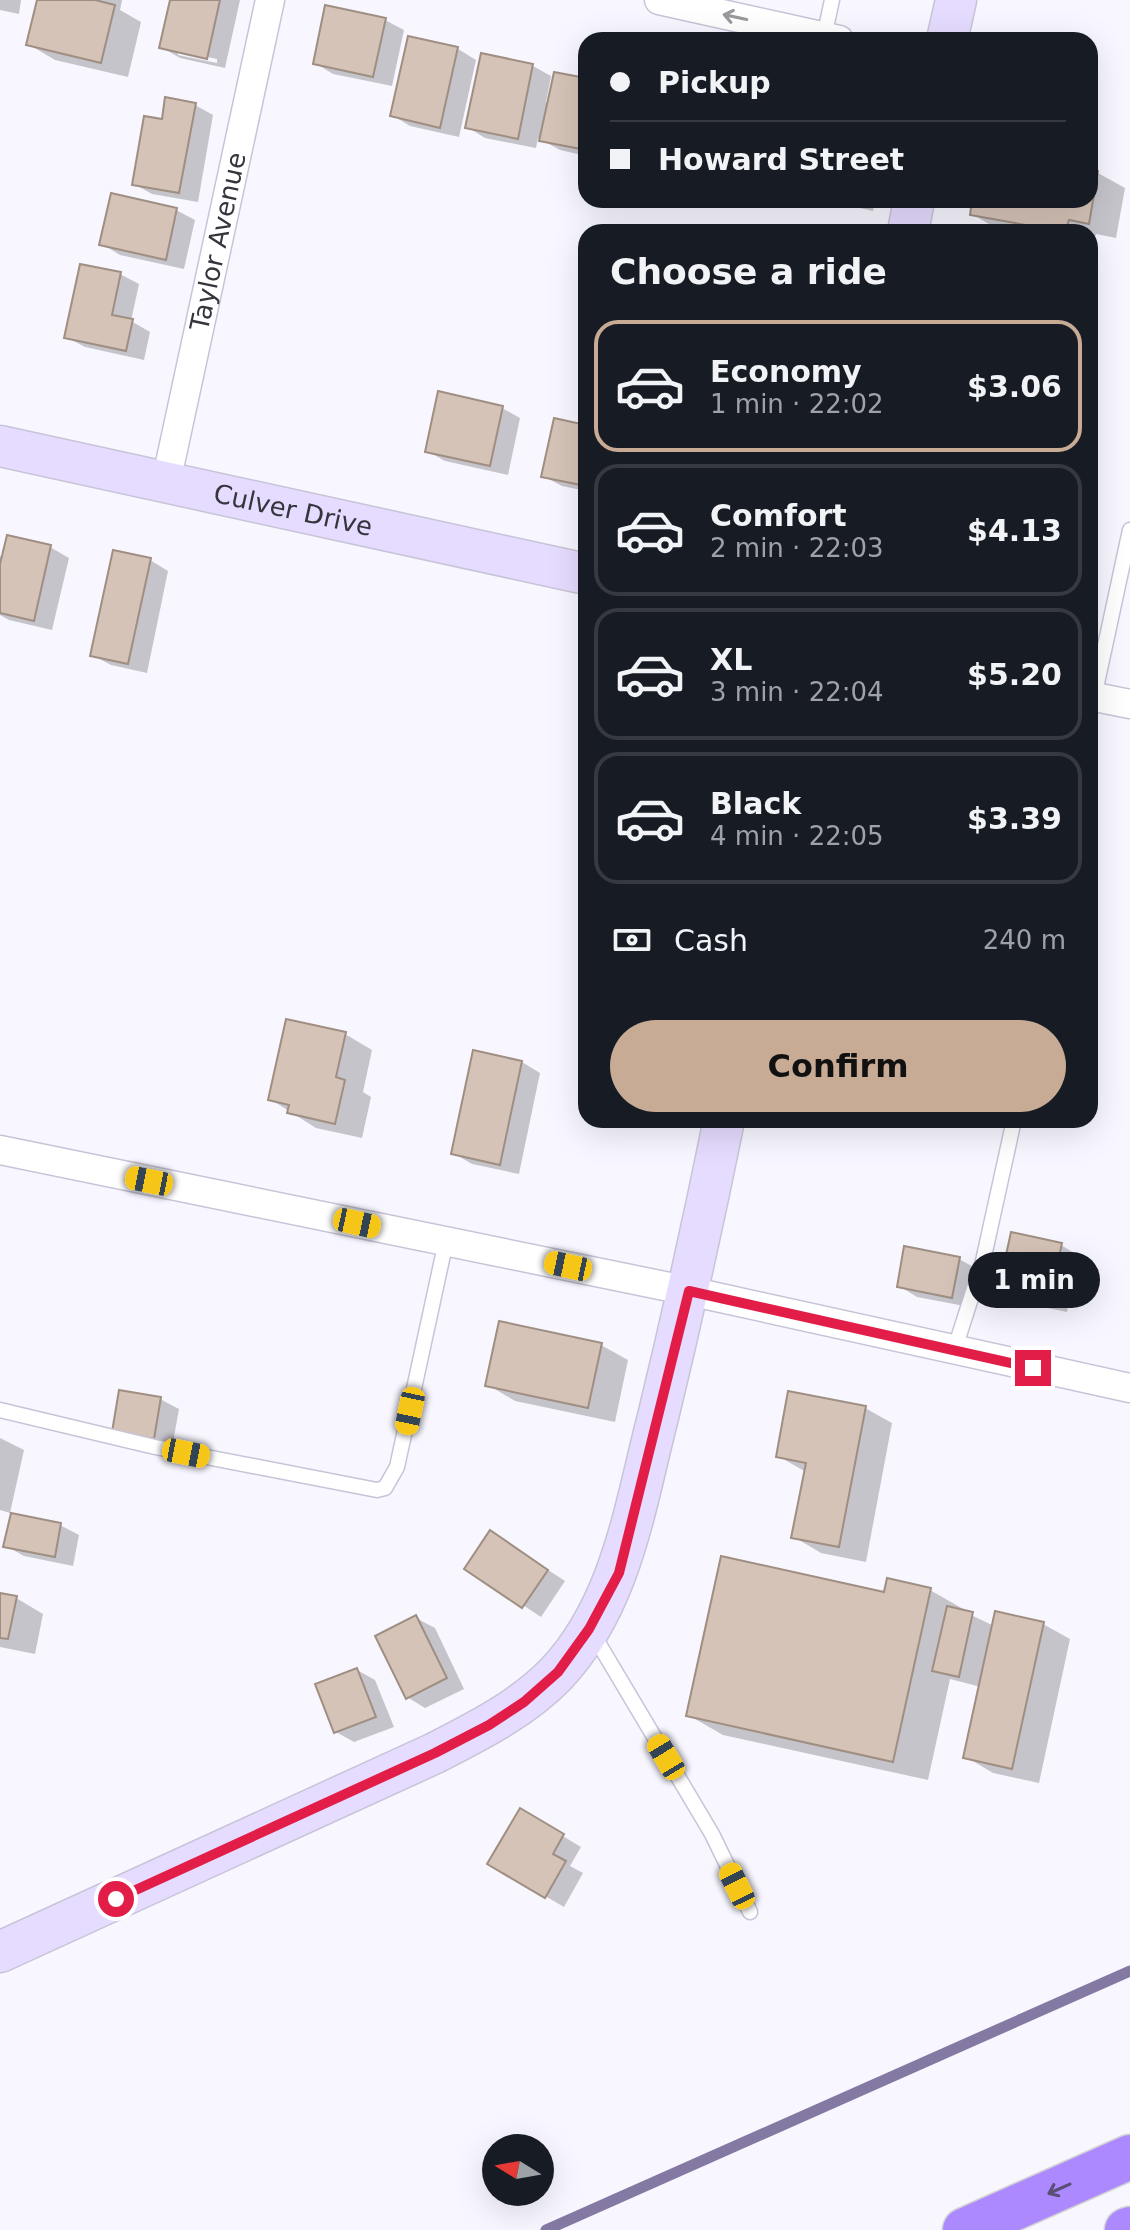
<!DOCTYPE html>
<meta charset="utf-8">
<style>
:root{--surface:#171b24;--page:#20242c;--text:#f1f3f6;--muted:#9ea1a6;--line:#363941;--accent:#c7ab95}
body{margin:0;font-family:"DejaVu Sans",sans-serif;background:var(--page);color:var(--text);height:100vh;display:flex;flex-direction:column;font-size:30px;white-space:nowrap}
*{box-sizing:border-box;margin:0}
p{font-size:26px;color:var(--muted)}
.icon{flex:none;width:44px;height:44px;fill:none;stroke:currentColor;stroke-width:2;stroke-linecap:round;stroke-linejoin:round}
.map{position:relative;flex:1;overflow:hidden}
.drawer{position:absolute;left:578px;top:224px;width:520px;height:904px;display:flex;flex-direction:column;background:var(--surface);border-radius:24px;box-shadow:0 8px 32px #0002}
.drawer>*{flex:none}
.top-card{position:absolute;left:578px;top:32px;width:520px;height:176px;border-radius:24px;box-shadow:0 8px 32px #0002;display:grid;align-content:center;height:176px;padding:0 32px;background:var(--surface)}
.needle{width:52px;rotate:281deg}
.buttons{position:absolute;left:482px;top:2134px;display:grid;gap:16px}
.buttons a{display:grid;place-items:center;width:72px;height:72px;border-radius:50%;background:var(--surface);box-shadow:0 8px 32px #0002;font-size:40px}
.end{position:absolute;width:36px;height:36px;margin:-18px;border:10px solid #e11d48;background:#fff;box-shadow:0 0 0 4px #fff}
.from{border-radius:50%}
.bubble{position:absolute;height:56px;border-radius:28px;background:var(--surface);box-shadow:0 8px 32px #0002;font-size:26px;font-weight:700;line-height:56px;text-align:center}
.car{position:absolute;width:24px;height:48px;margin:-24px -12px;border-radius:10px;box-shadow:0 0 6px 2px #0007;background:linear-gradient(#f5c518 24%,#345 0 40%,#f5c518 0 76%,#345 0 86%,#f5c518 0)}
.top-card b{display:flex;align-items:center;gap:28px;height:76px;font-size:30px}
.top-card b+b{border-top:2px solid var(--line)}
.top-card i{width:20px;height:20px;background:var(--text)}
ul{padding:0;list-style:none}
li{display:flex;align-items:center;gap:24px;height:132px;margin:0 16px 12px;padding:0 16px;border:4px solid var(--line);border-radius:24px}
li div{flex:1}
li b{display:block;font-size:30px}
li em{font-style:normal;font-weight:700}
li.current{border-color:var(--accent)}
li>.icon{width:72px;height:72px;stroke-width:1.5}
h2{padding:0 32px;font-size:36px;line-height:96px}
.pay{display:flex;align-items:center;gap:20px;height:88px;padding:0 32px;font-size:30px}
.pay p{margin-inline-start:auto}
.button{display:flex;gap:16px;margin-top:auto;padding:16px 32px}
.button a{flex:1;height:92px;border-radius:48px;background:var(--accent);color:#111;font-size:32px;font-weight:700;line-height:92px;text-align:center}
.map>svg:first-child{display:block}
</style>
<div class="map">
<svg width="1130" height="2230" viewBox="0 0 1130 2230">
<rect width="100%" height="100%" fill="#f8f6fe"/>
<g fill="#0003" fill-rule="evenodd">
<path d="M0 0H21L19 14 0 10Z"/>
<path d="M39 0H122L120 10 141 22 128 77 55 60 28 44Z"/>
<path d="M172 0H240L225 68 180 58 161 47ZM178 51 217 59V63L178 55Z"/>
<path d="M385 20 404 30 392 86 333 74 315 63Z"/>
<path d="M409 38 458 49 476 60 459 137 410 126 392 115Z"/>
<path d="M483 55 533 66 551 76 546 102 549 103 586 81V156L560 150 538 138 536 148 485 138 467 127Z"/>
<path d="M195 105 213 115 198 202 152 194 134 184Z"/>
<path d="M1090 171 1098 173 1125 188 1116 238 1096 234 1093 246H1090V232H1011L999 230 972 214 974 200H1090Z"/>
<path d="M825 200H875L873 211Z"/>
<path d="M176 210 195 220 184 269 120 255 102 244Z"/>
<path d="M120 274 139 284 131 321 150 332 144 360 85 347 66 337Z"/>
<path d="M502 408 520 418 508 475 445 461 427 451Z"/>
<path d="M586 427V491L562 486 543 476Z"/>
<path d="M50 547 69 558 52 630 9 620 0 615V556L3 558Z"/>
<path d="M150 560 168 571 147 673 111 665 92 655Z"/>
<path d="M345 1034 372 1050 363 1092 371 1097 362 1138 316 1128 270 1099Z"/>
<path d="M475 1052 522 1062 540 1073 519 1174 472 1164 453 1153Z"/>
<path d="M1061 1245 1079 1256 1067 1312 1018 1302 1000 1291Z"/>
<path d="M959 1259 977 1269 970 1307 917 1297 899 1286Z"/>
<path d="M601 1345 628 1360 615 1422 515 1401 488 1385Z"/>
<path d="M160 1399 179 1409 172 1448 132 1441Z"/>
<path d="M865 1408 892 1423 866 1562 821 1553 794 1537 806 1472 778 1456Z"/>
<path d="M0 1438 24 1450 10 1513 0 1510Z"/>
<path d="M60 1525 79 1535 73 1566 24 1556 6 1546Z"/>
<path d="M491 1533 565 1581 541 1617 467 1568Z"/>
<path d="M930 1590 965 1610V1612L994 1626 1043 1624 1070 1639 1039 1783 993 1773 966 1757 981 1687 950 1679 928 1780 723 1735 688 1715 885 1594Z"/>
<path d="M0 1595 16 1598 43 1614 35 1654 0 1647Z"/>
<path d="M416 1618 435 1628 464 1689 425 1708 407 1697Z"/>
<path d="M357 1670 375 1680 394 1727 354 1742 336 1732Z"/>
<path d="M521 1811 581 1847 570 1866 583 1873 564 1907 490 1864Z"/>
</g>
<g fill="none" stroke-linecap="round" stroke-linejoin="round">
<path stroke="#8479a3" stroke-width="11" d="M546 2230 1130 1971"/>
</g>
<g fill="#d5c3b7" stroke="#9f8e82" stroke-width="2">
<path d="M37 0H95L115 5 101 63 26 45Z"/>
<path d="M170 0H220L207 59 159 48Z"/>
<path d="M325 5 386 18 373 77 313 64Z"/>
<path d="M408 36 458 47 440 128 390 116Z"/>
<path d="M481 53 533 64 518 139 465 128Z"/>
<path d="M554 72 586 78V150L539 141Z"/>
<path d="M165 97 196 103 179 193 132 185 144 116 162 119Z"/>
<path d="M1090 169 1098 171 1089 224 1069 220 1065 232 970 215 972 200H1090Z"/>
<path d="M111 193 177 208 166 260 99 245Z"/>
<path d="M80 264 121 272 112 315 133 319 126 351 64 338Z"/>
<path d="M438 391 503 406 490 466 425 452Z"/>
<path d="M554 418 586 425V486L541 477Z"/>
<path d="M7 535 51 545 34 621 0 613V564Z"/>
<path d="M113 550 151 558 128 664 90 656Z"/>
<path d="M286 1019 346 1032 336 1077 345 1080 335 1124 287 1113 289 1105 268 1100Z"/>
<path d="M473 1050 522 1061 500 1165 451 1154Z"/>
<path d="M1011 1232 1062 1243 1049 1303 998 1292Z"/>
<path d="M904 1246 960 1257 952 1298 897 1287Z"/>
<path d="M499 1321 602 1343 588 1408 485 1386Z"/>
<path d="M119 1390 161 1397 154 1439 112 1432Z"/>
<path d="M788 1391 866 1406 839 1547 791 1538 806 1463 776 1457Z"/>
<path d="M11 1513 61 1523 55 1557 3 1547Z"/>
<path d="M490 1530 548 1570 522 1608 464 1569Z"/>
<path d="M721 1556 884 1592 887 1578 931 1588 893 1762 686 1716Z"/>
<path d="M0 1593 17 1596 8 1639 0 1638Z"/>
<path d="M947 1606 973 1612 959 1677 932 1671Z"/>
<path d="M995 1611 1044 1622 1012 1769 963 1758Z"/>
<path d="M416 1615 447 1678 406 1699 375 1636Z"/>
<path d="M357 1668 376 1717 334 1733 315 1684Z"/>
<path d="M520 1808 564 1834 553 1854 566 1861 545 1898 487 1864Z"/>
</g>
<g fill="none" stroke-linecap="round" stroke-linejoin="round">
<g stroke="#c8c4d8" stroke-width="17">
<g id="lane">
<path d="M824 37 832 0"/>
<path d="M1094 697 1130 530"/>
<path d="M954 1351 983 1261 1014 1120"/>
<path d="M0 1410 155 1447 377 1490 385 1488 397 1467 446 1241"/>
<path d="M593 1634 712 1834 750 1912"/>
</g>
</g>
<g stroke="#c8c4d8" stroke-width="31">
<g id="street">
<path d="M659 0 839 40"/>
<path id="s1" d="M166 482 270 0"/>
<path d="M1090 696 1130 704"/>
<path d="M0 1150 689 1291 1130 1388"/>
</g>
</g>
<g stroke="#c8c4d8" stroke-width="43">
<g id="secondary">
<path d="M947 40 956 0"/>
<path d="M908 232 914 200"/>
<path id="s2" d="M0 446 586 574"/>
<path d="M0 1952 435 1753C478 1731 522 1709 556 1674 622 1604 635 1505 658 1417 682 1318 704 1219 724 1120"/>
</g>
</g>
<g stroke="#d3d2d4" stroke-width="47">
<g id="highway">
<path d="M965 2230 1130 2157"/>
<path d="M1127 2230 1130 2229"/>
</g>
</g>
<use href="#lane" stroke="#fff" stroke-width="14"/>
<use href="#street" stroke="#fff" stroke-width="28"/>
<use href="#secondary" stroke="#e6dcff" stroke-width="40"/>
<use href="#highway" stroke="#ac89ff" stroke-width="44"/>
</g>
<defs><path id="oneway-shaft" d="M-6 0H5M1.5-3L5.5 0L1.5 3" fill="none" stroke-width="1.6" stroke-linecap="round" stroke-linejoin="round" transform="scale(2)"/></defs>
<use stroke="#9a9a9e" href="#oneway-shaft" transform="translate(735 17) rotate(-168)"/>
<use stroke="#594e76" href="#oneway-shaft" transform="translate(1059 2189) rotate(156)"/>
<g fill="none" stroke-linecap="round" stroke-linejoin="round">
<path stroke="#e11d48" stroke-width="10" d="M116 1899 435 1753 489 1725 524 1702 558 1672 589 1629 619 1573 689 1291 1033 1368"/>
</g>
<g text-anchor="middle" stroke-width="6" stroke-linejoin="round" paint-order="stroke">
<g font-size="26" fill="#36343c" stroke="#fff">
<text dy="9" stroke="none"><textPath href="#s1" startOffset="246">Taylor Avenue</textPath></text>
<text dy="9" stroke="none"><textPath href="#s2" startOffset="300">Culver Drive</textPath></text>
</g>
</g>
</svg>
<div class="buttons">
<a><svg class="needle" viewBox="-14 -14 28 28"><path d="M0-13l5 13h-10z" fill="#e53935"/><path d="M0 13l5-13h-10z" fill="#9ea1a6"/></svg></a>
</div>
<i class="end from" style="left:116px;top:1899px"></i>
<i class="end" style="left:1033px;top:1368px"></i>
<div class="bubble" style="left:968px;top:1252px;width:132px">1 min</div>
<i class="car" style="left:149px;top:1181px;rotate:281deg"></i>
<i class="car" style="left:357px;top:1223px;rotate:102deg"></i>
<i class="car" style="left:568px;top:1266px;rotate:282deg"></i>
<i class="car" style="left:410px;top:1411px;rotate:192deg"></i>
<i class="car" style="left:186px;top:1453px;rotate:101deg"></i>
<i class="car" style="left:666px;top:1757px;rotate:329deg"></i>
<i class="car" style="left:737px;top:1886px;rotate:334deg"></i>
<div class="top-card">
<b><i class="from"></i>Pickup</b>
<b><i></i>Howard Street</b>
</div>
<section class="drawer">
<h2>Choose a ride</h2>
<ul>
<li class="current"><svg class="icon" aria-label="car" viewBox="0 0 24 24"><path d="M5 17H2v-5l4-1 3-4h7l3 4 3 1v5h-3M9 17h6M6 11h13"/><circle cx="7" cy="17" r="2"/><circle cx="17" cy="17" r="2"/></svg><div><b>Economy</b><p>1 min · 22:02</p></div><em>$3.06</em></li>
<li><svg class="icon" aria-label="car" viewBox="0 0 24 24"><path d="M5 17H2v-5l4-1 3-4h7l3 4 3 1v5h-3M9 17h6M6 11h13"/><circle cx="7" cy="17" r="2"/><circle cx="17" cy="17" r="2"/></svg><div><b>Comfort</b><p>2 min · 22:03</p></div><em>$4.13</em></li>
<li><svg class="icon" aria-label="car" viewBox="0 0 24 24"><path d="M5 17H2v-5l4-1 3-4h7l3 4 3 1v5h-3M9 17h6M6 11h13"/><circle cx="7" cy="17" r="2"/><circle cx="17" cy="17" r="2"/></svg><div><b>XL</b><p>3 min · 22:04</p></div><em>$5.20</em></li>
<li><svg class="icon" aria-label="car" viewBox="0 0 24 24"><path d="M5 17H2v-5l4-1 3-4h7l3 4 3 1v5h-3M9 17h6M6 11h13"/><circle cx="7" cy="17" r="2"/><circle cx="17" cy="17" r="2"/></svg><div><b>Black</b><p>4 min · 22:05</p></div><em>$3.39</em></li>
</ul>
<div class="pay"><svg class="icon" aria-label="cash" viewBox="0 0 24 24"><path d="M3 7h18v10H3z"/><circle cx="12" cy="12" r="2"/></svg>Cash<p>240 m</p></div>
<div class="button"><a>Confirm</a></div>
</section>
</div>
